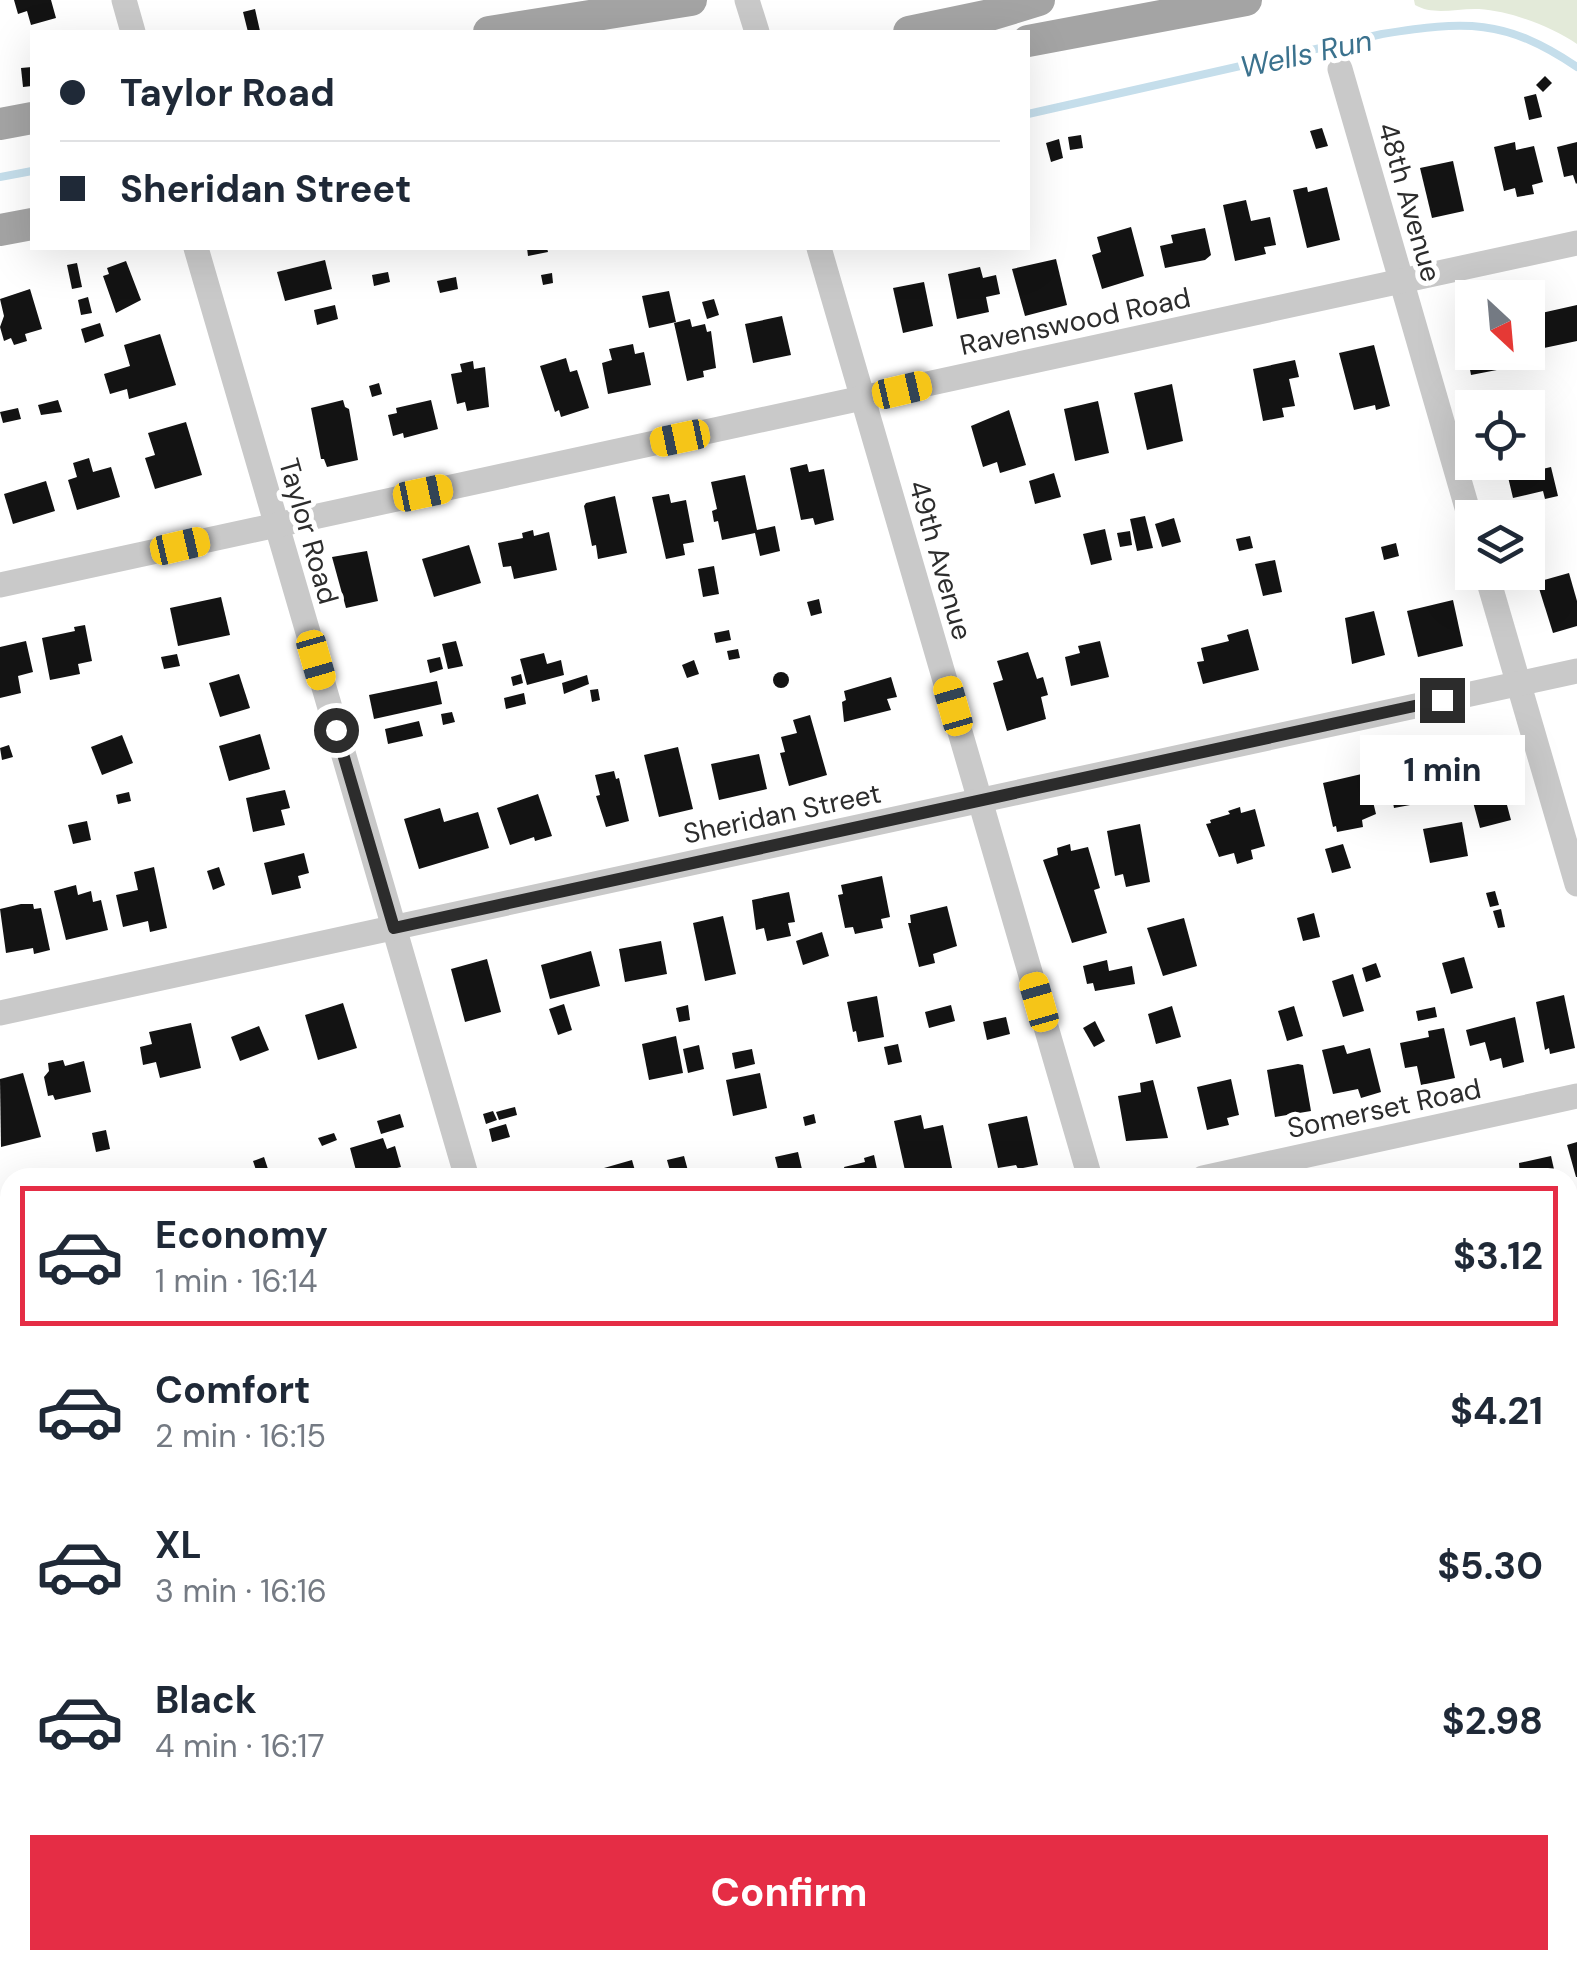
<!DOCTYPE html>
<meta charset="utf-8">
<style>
:root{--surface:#fff;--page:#f2f2f3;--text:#1f2937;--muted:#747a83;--line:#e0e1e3;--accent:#e52d45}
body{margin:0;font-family:"DM Sans",sans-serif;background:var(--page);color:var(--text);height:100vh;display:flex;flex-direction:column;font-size:38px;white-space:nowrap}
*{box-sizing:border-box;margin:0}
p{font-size:32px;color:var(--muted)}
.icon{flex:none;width:55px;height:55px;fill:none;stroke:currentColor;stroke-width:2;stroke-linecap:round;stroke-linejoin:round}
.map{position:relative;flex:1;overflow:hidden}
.drawer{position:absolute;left:0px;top:1168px;width:1578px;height:802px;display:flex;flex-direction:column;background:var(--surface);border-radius:30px 30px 0 0;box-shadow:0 10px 40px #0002}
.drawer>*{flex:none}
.top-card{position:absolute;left:30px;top:30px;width:1000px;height:220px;border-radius:0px;box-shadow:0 10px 40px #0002;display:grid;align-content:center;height:220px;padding:0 30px;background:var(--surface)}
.needle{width:65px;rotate:154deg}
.tools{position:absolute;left:1455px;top:280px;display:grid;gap:20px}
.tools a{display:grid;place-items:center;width:90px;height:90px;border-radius:0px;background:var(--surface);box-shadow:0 10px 40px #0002;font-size:50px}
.end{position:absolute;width:45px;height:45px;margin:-22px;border:12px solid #2c2c2c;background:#fff;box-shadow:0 0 0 5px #fff}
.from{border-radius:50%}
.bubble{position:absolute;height:70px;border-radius:0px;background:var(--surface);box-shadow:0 10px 40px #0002;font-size:32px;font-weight:700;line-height:70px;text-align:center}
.car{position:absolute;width:30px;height:60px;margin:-30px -15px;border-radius:12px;box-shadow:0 0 8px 2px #0007;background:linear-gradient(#f5c518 24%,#345 0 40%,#f5c518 0 76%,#345 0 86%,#f5c518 0)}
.top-card b{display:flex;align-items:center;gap:35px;height:95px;font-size:38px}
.top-card b+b{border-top:2px solid var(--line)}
.top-card i{width:25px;height:25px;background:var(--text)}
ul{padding:18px 0 0;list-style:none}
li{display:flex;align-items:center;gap:30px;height:140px;margin:0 20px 15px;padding:0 10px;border:5px solid transparent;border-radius:0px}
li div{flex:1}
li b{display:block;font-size:38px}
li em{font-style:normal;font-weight:700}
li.on{border-color:var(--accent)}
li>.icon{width:90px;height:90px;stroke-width:1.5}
.action{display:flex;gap:20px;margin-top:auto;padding:20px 30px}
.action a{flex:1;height:115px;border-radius:0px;background:var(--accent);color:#fff;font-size:40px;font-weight:700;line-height:115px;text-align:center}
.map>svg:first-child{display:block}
</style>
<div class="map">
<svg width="1577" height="1969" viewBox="0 0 1577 1969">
<rect width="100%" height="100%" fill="#fff"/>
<g fill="#e3ead9">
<path d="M1414 0H1577V44C1551 26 1510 11 1479 9 1457 8 1434 16 1415 5Z"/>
<path d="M970 1960H1103L1078 1969H963Z"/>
</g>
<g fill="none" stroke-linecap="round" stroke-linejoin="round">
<g stroke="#c5deeb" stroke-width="8">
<path d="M1028 114 1382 34C1465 21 1505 18 1577 67"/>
<path d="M0 177 32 171"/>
</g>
</g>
<g fill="#131313">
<path d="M14 0H51L56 18 31 25 27 11 18 14Z"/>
<path d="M255 9 260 31 248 32 243 12Z"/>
<path d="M32 67V86L23 87 21 68Z"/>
<path d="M1545 76 1552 83 1543 92 1536 85Z"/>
<path d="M1536 94 1542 117 1529 120 1524 97Z"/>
<path d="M1322 128 1328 146 1316 149 1310 131Z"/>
<path d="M1081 135 1083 148 1070 150 1068 137Z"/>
<path d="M1059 139 1063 158 1051 162 1046 143Z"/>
<path d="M1515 142 1516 150 1534 146 1543 182 1532 185 1534 194 1517 197 1515 188 1504 191 1494 147Z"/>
<path d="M1577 142V183L1576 184 1573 175 1564 177 1557 147Z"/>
<path d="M1453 161 1464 211 1432 218 1420 168Z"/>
<path d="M1307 187 1308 192 1327 187 1340 240 1307 248 1293 190Z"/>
<path d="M1246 200 1251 221 1270 217 1276 245 1264 247 1266 254 1235 261 1223 205Z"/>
<path d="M1131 227 1144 276 1102 289 1092 255 1101 252 1097 237Z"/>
<path d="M1205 228 1211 255 1205 260 1165 268 1160 246 1173 243 1171 235Z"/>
<path d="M527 248H547L548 252 528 256Z"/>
<path d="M1056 259 1067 305 1025 316 1012 269Z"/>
<path d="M325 260 332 289 285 301 277 272Z"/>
<path d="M126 261 141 300 116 313 103 276 109 274 107 268Z"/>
<path d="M77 263 82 287 72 289 67 265Z"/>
<path d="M980 267 983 278 996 275 1000 294 986 297 989 312 957 319 948 274Z"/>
<path d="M388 272 390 282 374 286 372 275Z"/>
<path d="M552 273 553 283 543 285 541 275Z"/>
<path d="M456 277 458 289 440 293 437 281Z"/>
<path d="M924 282 933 326 903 333 893 288Z"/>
<path d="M30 289 42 329 25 334 27 341 14 345 11 338 4 341 0 327 4 316 0 299Z"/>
<path d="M669 291 676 322 649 328 642 296Z"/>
<path d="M88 297 92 313 81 315 78 300Z"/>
<path d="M714 299 719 315 707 319 702 302Z"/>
<path d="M335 305 338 319 317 325 314 310Z"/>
<path d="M1577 305V341L1544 348 1537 314Z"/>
<path d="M782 316 791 355 753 363 745 324Z"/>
<path d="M690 319 692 327 705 324 707 332 711 331 716 368 703 371 704 377 687 381 674 323Z"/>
<path d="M1472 319V352H1499L1502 369 1471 375 1461 321Z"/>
<path d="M100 323 104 336 85 343 81 329Z"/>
<path d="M160 334 176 385 129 399 127 389 110 394 104 374 130 366 124 345Z"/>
<path d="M633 344 635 354 644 352 651 385 608 394 602 363 612 360 609 349Z"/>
<path d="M1374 345 1390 406 1376 410 1375 405 1354 410 1339 353Z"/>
<path d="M566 358 570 372 577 370 589 408 561 417 559 410 555 412 540 366Z"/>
<path d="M1295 360 1299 377 1289 379 1295 406 1282 408 1284 417 1263 421 1253 369Z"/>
<path d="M473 361 474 369 485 367 489 407 467 411 465 402 457 404 451 374 462 372 460 364Z"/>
<path d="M379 383 382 394 372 397 369 386Z"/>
<path d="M1172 384 1183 441 1147 450 1134 393Z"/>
<path d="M58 400 62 412 41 415 38 405Z"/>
<path d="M343 400 345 407 349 409 358 460 327 467 324 459H321L311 408Z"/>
<path d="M431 400 438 429 404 438 403 433 393 436 388 415 397 413 396 408Z"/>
<path d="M1098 401 1109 453 1075 461 1064 409Z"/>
<path d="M18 408 21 419 3 423 0 412Z"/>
<path d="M1009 410 1026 465 1000 473 997 462 983 467 971 426Z"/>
<path d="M186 422 202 475 155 489 145 458 155 455 148 433Z"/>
<path d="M89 458 93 472 111 467 120 497 77 510 68 480 77 477 73 463Z"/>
<path d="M807 464 809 472 824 469 834 520 815 525 813 518 801 520 790 468Z"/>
<path d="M1551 467 1558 496 1545 499 1543 491 1513 498 1508 477Z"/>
<path d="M1054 473 1061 497 1035 504 1029 481Z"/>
<path d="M745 475 757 530 775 526 780 551 760 556 755 533 722 540 718 521 714 522 712 511 717 509 711 482Z"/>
<path d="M46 481 55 511 13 524 4 494Z"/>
<path d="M669 494 671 503 686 500 694 542 683 544 685 555 666 559 652 497Z"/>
<path d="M615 496 627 553 598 559 596 545 592 546 584 506 586 503Z"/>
<path d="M1145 516 1153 548 1137 551 1130 519Z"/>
<path d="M1174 518 1181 542 1162 547 1155 524Z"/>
<path d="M1105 529 1112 560 1091 565 1083 534Z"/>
<path d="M533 530 534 536 549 532 557 570 514 579 511 566 503 567 498 543 523 538 522 533Z"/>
<path d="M1130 531 1132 545 1120 547 1117 533Z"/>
<path d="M1250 536 1253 548 1239 551 1236 539Z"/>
<path d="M1396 543 1399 556 1384 560 1381 547Z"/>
<path d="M469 545 481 583 434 597 422 559Z"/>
<path d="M367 551 378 601 346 608 332 557Z"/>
<path d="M1275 560 1282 592 1263 596 1255 564Z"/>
<path d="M714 566 719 594 703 597 698 569Z"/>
<path d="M1569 573 1577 601V626L1553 633 1537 582Z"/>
<path d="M221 597 230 635 178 646 170 608Z"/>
<path d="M819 599 822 613 811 616 807 602Z"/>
<path d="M1453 600 1463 646 1418 657 1407 611Z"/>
<path d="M1374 611 1385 655 1352 664 1345 618Z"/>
<path d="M85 625 92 661 78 664 80 674 50 680 42 638 75 631 74 627Z"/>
<path d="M1248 629 1259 670 1203 684 1197 662 1204 661 1201 648 1229 641 1227 635Z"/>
<path d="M729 630 731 640 716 643 714 633Z"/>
<path d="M26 641 33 672 18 676 21 693 0 698V647Z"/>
<path d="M456 641 463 666 448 669 442 644Z"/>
<path d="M1100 641 1109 677 1071 686 1065 657 1080 653 1078 646Z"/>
<path d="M738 649 740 658 729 660 727 651Z"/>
<path d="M1028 652 1037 679 1043 677 1048 695 1041 697 1046 719 1007 731 993 683 1003 680 997 661Z"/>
<path d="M544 653 547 664 561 660 564 675 527 685 520 659Z"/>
<path d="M177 654 180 666 164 669 161 657Z"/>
<path d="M440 657 443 669 430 673 427 660Z"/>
<path d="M694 660 699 674 687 678 682 665Z"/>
<circle cx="781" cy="680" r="8"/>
<path d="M239 674 250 708 220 717 209 683Z"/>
<path d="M521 674 523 683 513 686 511 677Z"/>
<path d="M587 675 589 684 564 694 562 683Z"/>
<path d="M891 677 897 697 887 699 891 710 844 722 842 702 846 700 844 691Z"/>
<path d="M437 681 442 704 374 719 369 695Z"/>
<path d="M598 689 600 700 592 702 590 690Z"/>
<path d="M524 693 526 704 506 709 504 698Z"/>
<path d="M452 712 455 722 443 725 441 714Z"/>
<path d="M810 715 827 775 789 786 780 753 785 752 781 737 797 733 793 720Z"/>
<path d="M419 721 423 736 388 744 385 729Z"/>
<path d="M260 734 270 769 229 781 219 746Z"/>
<path d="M122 735 133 763 102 775 91 747Z"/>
<path d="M1493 742 1497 755 1501 754 1505 773 1502 774 1506 790H1503L1511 820 1480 828 1466 776 1470 775 1466 749Z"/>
<path d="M9 745 13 757 2 760 0 748Z"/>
<path d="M678 747 693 809 659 817 644 755Z"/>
<path d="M759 754 767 789 719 800 711 764Z"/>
<path d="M1431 766 1437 800 1394 808 1388 775Z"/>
<path d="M614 771 616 779 619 778 629 821 606 827 596 796 600 795 595 775Z"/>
<path d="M1366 773 1376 814 1362 820 1363 827 1337 832 1336 826 1333 827 1323 783Z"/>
<path d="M285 790 290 808 281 810 285 825 253 832 246 798Z"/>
<path d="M129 792 131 801 118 804 116 795Z"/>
<path d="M538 794 552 836 535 841 534 837 510 845 497 808Z"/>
<path d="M1240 807 1241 813 1255 809 1265 846 1251 850 1253 859 1237 864 1234 853 1219 857 1206 824 1211 823 1210 820 1230 814 1228 811Z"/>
<path d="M440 808 444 822 478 812 489 848 419 869 404 819Z"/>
<path d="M87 821 91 840 73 844 68 825Z"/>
<path d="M1462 822 1468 856 1430 863 1423 829Z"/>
<path d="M1140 824 1150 882 1126 887 1123 874 1115 876 1107 831Z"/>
<path d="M1070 844 1071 851 1088 847 1100 888 1094 890 1107 933 1072 943 1043 860 1058 855 1057 848Z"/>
<path d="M1343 844 1351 868 1332 873 1325 849Z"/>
<path d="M304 853 309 873 298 876 301 888 272 895 264 863Z"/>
<path d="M154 867 167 928 150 932 148 921 123 927 116 895 138 890 134 872Z"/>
<path d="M219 867 225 885 213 890 207 871Z"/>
<path d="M882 876 890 917 881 919 883 928 855 934 853 927 845 928 838 895 843 894 841 885Z"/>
<path d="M76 885 78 895 91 891 93 902 101 900 108 930 66 940 54 891Z"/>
<path d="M1495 891 1499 905 1490 907 1486 893Z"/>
<path d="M789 892 795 922 788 923 791 936 767 941 764 928 756 930 752 900Z"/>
<path d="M21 904H33L34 909 41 908 50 950 34 954 33 948 6 953 0 909Z"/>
<path d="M947 906 957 946 933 954 935 963 919 967 908 923H911L910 915Z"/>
<path d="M1501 909 1505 927 1498 928 1493 911Z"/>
<path d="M1314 913 1320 937 1303 941 1297 918Z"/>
<path d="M723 916 736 974 705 981 693 923Z"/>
<path d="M1184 918 1197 966 1163 976 1147 928Z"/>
<path d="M822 932 829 956 803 965 796 941Z"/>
<path d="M661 941 667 974 625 982 619 949Z"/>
<path d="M591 951 600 986 550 999 541 965Z"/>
<path d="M1464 957 1473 988 1451 994 1442 963Z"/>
<path d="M487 959 501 1012 465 1022 451 969Z"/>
<path d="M1107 960 1109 971 1132 966 1135 984 1095 991 1093 983 1087 984 1083 966Z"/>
<path d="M1376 963 1381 977 1366 982 1362 968Z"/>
<path d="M1353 974 1364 1011 1343 1017 1332 981Z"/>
<path d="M1564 995 1575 1048 1550 1054 1549 1048 1545 1050 1536 1002Z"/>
<path d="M877 996 884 1037 858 1042 856 1031 853 1032 847 1002Z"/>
<path d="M343 1003 357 1048 318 1060 305 1015Z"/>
<path d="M564 1004 572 1030 558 1035 549 1009Z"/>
<path d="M688 1005 690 1020 679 1022 676 1008Z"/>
<path d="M951 1005 955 1021 929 1028 925 1012Z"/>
<path d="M1172 1006 1181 1037 1156 1044 1148 1014Z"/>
<path d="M1294 1006 1303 1036 1287 1041 1278 1011Z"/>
<path d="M1435 1007 1437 1017 1418 1021 1416 1011Z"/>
<path d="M1006 1017 1010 1034 987 1040 983 1022Z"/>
<path d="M1515 1017 1524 1062 1503 1068 1501 1058 1490 1061 1485 1042 1470 1046 1466 1030Z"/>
<path d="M1095 1021 1105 1041 1094 1047 1083 1028Z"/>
<path d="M191 1023 201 1068 160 1078 156 1062 143 1065 140 1047 152 1044 149 1032Z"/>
<path d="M259 1026 269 1050 240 1061 231 1037Z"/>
<path d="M1444 1028 1455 1078 1421 1085 1417 1066 1405 1068 1400 1043 1429 1037 1428 1031Z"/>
<path d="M676 1036 683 1073 649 1080 642 1044Z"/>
<path d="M898 1044 902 1062 888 1065 884 1047Z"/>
<path d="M699 1045 704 1069 688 1073 683 1049Z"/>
<path d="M1344 1045 1347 1054 1370 1048 1381 1092 1361 1098 1358 1089 1333 1094 1322 1050Z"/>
<path d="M752 1049 755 1064 735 1069 732 1053Z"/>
<path d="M63 1060 65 1066 84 1061 91 1092 55 1100 53 1095 48 1096 44 1077 49 1071 48 1063Z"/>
<path d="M1298 1064 1303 1065 1311 1111 1275 1117 1267 1070Z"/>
<path d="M23 1073 41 1137 1 1147 0 1079Z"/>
<path d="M760 1073 767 1108 733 1116 726 1080Z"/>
<path d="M1231 1079 1239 1115 1227 1118 1229 1125 1207 1130 1197 1087Z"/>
<path d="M1153 1080 1168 1138 1126 1141 1118 1096 1141 1092 1140 1083Z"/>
<path d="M515 1107 517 1115 499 1120 496 1112Z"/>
<path d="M493 1111 497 1120 486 1124 483 1114Z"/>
<path d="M400 1114 404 1127 381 1134 377 1121Z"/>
<path d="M814 1114 816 1123 805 1126 803 1117Z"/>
<path d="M921 1115 924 1129 943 1125 952 1168 906 1175 894 1121Z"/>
<path d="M1027 1116 1038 1165 1018 1169 1016 1165 998 1168 988 1124Z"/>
<path d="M506 1124 510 1137 492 1142 489 1129Z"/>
<path d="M106 1130 110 1149 96 1152 92 1133Z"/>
<path d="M334 1133 337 1140 322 1146 318 1138Z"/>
<path d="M383 1138 387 1149 395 1146 401 1167 393 1169 396 1178H358L350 1148Z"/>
<path d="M1577 1142V1177H1576L1567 1145Z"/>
<path d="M798 1152 804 1178H772L770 1171 778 1169 775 1157Z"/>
<path d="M874 1155 879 1178H847L844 1167 865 1162 864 1158Z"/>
<path d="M684 1156 690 1178H672L667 1160Z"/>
<path d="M1551 1156 1556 1178H1520L1519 1163Z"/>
<path d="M264 1157 268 1169 257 1173 253 1161Z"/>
<path d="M632 1160 637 1178H607L604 1168Z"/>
<path d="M716 1170 718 1178H694V1177Z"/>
<path d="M0 1234H5L10 1260V1267L0 1269Z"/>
<path d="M10 1318V1372L2 1374 0 1320Z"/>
<path d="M1577 1350V1392L1568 1395V1353Z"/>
<path d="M10 1499V1542L0 1545V1502Z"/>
<path d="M1577 1558V1618L1568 1622V1562Z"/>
<path d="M10 1680V1694L3 1696 0 1683Z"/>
<path d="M10 1880V1893L0 1896V1883Z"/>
<path d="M88 1960H103L106 1969H91Z"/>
<path d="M115 1960H132L134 1969H108L117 1965Z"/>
<path d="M158 1960H200L203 1968 160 1969Z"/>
<path d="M509 1960H536L539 1969H506L503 1962Z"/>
<path d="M554 1960H589L592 1969H557Z"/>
<path d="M618 1960H652L655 1969H621Z"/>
</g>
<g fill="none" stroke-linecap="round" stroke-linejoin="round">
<g stroke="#c9c9c9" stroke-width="25">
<path d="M124 0 133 32"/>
<path d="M747 0 757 32"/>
<path d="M1340 69 1472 525"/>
<path d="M196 248 467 1178"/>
<path d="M819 248 1090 1178"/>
<path d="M1486 572 1577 884"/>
<path d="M0 585 1577 243"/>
<path d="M0 1013 1577 671"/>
<path d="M1203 1178 1577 1096"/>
<path d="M0 1438 10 1436"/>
<path d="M1568 1480 1577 1477"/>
<path d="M1568 1853 1577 1847"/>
<path d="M695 1960 697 1969"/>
<path d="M356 1969 378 1960"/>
<path d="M1350 1969 1369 1960"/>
</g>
<g stroke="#a4a4a4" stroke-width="32">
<path d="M489 32 691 0"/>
<path d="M909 32 990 15 1039 0"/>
<path d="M1028 41 1246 0"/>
<path d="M0 124 32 118"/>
<path d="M0 230 32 224"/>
</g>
</g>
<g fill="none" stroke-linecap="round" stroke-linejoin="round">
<path stroke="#2c2c2c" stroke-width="12" d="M336 730 394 928 1442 700"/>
</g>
<g text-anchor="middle" stroke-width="10" stroke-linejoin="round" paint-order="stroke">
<g font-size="28" fill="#2c2c2c" stroke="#fff">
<text transform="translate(1410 202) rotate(74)" y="10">48th Avenue</text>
<text transform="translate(1075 321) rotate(-12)" y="10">Ravenswood Road</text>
<text transform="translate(309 531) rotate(74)" y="10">Taylor Road</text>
<text transform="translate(941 560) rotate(74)" y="10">49th Avenue</text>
<text transform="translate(782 813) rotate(-12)" y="10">Sheridan Street</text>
<text transform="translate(1384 1108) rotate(-12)" y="10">Somerset Road</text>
</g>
<g font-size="30" font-style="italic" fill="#3b728e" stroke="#fff">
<text transform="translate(1306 54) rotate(-12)" y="10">Wells Run</text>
</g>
</g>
</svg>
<div class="tools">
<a><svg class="needle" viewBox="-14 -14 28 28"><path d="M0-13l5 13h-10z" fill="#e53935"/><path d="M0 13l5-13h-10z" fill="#747a83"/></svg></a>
<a><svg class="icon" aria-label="locate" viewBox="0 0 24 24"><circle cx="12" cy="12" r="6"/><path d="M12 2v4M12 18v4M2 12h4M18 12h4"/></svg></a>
<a><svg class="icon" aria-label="layers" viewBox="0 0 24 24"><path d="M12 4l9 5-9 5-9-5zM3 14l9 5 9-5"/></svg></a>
</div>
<i class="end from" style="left:336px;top:730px"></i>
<i class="end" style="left:1442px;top:700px"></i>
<div class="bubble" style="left:1360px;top:735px;width:165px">1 min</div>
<i class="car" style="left:902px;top:390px;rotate:77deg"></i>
<i class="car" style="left:680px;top:438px;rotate:258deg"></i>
<i class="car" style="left:423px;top:493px;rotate:78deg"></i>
<i class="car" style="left:180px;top:546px;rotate:77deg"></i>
<i class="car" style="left:316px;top:660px;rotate:164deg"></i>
<i class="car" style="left:953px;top:706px;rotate:344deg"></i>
<i class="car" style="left:1039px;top:1002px;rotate:344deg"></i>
<div class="top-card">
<b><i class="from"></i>Taylor Road</b>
<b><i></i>Sheridan Street</b>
</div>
<section class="drawer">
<ul>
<li class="on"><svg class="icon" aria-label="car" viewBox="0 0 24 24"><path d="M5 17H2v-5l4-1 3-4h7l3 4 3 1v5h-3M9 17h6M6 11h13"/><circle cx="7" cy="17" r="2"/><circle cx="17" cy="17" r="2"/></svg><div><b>Economy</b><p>1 min · 16:14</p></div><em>$3.12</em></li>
<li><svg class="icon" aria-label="car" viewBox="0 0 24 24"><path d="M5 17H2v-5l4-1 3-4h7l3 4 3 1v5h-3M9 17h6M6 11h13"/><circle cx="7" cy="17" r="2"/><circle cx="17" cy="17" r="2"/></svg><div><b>Comfort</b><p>2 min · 16:15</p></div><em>$4.21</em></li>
<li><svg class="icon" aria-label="car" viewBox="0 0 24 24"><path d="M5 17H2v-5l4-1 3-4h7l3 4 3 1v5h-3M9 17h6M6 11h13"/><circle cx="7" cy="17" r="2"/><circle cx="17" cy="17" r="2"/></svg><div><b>XL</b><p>3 min · 16:16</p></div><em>$5.30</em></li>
<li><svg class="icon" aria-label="car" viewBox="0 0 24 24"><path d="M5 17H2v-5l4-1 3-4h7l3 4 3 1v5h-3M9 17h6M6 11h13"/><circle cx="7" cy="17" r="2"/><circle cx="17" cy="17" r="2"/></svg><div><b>Black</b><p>4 min · 16:17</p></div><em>$2.98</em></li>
</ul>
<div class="action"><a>Confirm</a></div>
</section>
</div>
